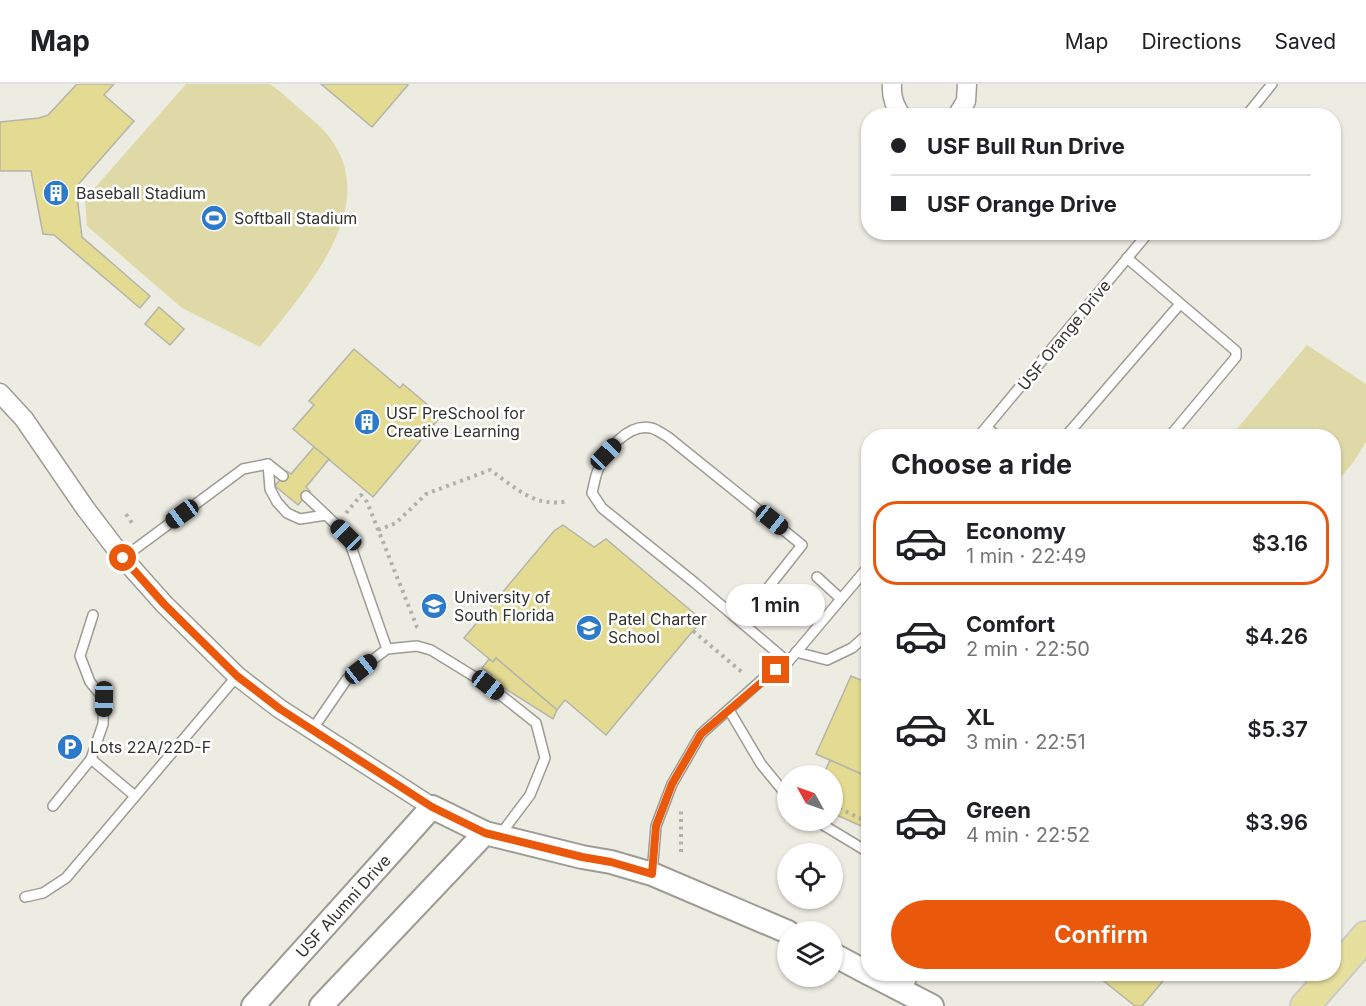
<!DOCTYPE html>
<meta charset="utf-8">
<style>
:root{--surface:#fff;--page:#f2f2f2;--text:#202124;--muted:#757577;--line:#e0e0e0;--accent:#ea580c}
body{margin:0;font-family:Inter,sans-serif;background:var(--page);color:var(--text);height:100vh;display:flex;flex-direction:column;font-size:22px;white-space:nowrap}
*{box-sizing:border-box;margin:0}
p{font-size:20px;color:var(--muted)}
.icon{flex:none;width:33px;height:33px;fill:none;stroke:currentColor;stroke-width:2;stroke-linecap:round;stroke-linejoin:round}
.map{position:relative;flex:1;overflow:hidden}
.side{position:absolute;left:861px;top:345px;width:480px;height:552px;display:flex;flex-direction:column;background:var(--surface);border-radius:24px;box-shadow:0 2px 4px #0004}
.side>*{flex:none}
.guide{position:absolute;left:861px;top:24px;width:480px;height:132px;border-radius:24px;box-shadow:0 2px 4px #0004;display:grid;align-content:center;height:132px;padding:0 30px;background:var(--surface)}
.needle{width:39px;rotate:310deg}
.controls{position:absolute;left:777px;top:681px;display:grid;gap:12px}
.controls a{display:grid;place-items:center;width:66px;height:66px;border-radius:50%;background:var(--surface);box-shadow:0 2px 4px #0004;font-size:30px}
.end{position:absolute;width:27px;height:27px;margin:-14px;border:8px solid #ea580c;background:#fff;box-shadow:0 0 0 3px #fff}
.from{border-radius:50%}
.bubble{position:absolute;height:42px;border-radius:21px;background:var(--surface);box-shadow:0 2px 4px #0004;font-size:20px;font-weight:600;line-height:42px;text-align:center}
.car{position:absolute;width:18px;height:36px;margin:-18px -9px;border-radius:8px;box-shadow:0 0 4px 2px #0007;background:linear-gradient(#222 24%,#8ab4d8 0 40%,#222 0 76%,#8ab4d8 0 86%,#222 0)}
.guide b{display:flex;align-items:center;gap:21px;height:57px;font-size:22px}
.guide b+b{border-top:2px solid var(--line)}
.guide i{width:15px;height:15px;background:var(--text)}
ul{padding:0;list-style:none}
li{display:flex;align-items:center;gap:18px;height:84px;margin:0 12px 9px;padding:0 18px;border:3px solid transparent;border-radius:24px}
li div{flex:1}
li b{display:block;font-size:22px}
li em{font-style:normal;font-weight:600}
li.active{border-color:var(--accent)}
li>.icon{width:54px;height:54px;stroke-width:1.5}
h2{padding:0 30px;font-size:27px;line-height:72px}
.primary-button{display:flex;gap:12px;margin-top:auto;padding:12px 30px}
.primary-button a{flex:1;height:69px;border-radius:36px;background:var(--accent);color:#fff;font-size:24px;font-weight:600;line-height:69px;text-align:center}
header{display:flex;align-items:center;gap:36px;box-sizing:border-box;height:84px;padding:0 30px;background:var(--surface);border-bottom:2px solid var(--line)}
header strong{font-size:28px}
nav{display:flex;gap:33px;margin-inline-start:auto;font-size:21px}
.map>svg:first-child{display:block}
</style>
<header>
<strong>Map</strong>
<nav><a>Map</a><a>Directions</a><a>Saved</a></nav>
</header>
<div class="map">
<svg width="1366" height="922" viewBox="0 0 1366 922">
<rect width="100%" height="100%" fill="#edece3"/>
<g fill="#ded9a7">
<path d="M186 0C207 0 229 0 250 0 255 0 264 0 269 0 278 4 299 25 308 32 399 104 311 199 260 263L182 224 87 142 85 115Z"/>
<path d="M1307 261 1366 300V358L1352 380 1334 401V352H1231Z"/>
</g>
<g fill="#e3db91" stroke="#b5b4ab" stroke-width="1.5">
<path d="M77 0H114L104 11 134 37 76 103 82 153 150 212 140 224 54 151 43 150 31 87H0V38L39 34 48 31Z"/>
<path d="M321 0H407L408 1 372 43Z"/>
<path d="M159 223 184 245 170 261 145 240Z"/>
<path d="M354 265 400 304 403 300 441 332 373 413 293 345 314 321 309 317Z"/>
<path d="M314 363 329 375 306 403 310 407 298 421 275 402 287 387 291 390Z"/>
<path d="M563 441 594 463 606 455 702 536 606 651 565 616 557 626 496 574 493 578 464 554 554 447Z"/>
<path d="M496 574 557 626 553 635 490 595 492 591 482 584 489 575 493 578Z"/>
<path d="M851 592 868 599V693L816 670Z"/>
<path d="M830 676 868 693V745L832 729V692H823Z"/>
<path d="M1095 890H1169L1142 922H1135Z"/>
</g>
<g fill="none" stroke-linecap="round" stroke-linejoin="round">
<g stroke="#9d9c93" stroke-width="12">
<g id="service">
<path d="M1246 32 1272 0"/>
<path d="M1127 174 1236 267V273L1170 352"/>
<path d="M987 344 997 352"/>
<path d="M979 352 1149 148"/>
<path d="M1066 352 1180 220"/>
<path d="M268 380 270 405 277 418 287 429 300 435 326 431"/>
<path d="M306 412 347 451 387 565"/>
<path d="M123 474 243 385 268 380 283 392"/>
<path d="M817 493 841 515"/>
<path d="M741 538 802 461 668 353C663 350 656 345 651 344 628 339 605 367 598 386 595 393 594 401 592 409L602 424 695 499 788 578"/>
<path d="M796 568 827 576 852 564 868 550"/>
<path d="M729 626 761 680 788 713"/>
<path d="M312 646 347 595 387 565 417 562 431 566 488 601 536 639 545 674 530 711 500 751"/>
<path d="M91 675 135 712"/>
<path d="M53 722 91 675 103 640 104 615 90 598 80 572 93 531"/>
<path d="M815 736 868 768"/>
<path d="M652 790 656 742 672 700 701 650 765 593 788 578 868 483"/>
<path d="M25 813 43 809 66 794 237 592"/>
<path d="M905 908 914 890"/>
</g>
</g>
<g stroke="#9d9c93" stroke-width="21">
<g id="minor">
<path d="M892 0C891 12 894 22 902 32"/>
<path d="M957 32 966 17 967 0"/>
<path d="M0 309 24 335 85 424 123 474 164 520 237 592 280 625 432 723"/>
</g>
</g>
<g stroke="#9d9c93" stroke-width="26">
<g id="tertiary">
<path d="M832 870 868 889"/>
<path d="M870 890 932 922"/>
<path d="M253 922 432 723 485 749 582 773 611 778 652 790 788 848"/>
<path d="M321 922 485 749"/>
</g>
</g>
<g stroke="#cacac9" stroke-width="32">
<g id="primary">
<path d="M1334 889 1366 852"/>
<path d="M1305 922 1333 890"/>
</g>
</g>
<g stroke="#b1b1a9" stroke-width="4" stroke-dasharray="3 4.5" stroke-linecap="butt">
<path d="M346 429 361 411 367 418 417 543 421 546"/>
<path d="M126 430 132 439"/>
<path d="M378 446 396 439 426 410 490 386C518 405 534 424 569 417"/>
<path d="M693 547 743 589"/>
<path d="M832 721 868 738"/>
<path d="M681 768V727"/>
</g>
<use href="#service" stroke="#fff" stroke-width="9"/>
<use href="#minor" stroke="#fff" stroke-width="18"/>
<use href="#tertiary" stroke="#fff" stroke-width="22"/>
<use href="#primary" stroke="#e6df9d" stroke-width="28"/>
</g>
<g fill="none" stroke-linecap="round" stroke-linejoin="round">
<path stroke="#ea580c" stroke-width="8" d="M123 474 164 520 237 592 280 625 432 723 485 749 582 773 611 778 652 790 656 742 672 700 701 650 776 586"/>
</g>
<defs>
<g id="building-disc" transform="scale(1.35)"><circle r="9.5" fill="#2e7aca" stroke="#fff"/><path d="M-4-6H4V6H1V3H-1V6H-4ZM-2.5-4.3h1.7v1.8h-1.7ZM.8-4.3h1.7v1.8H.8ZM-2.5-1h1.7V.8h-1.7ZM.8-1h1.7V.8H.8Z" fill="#fff"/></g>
<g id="stadium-disc" transform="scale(1.35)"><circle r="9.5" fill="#2e7aca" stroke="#fff"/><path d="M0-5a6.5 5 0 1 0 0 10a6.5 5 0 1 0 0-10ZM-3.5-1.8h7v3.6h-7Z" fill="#fff"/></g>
<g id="university-disc" transform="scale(1.35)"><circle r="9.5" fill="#2e7aca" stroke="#fff"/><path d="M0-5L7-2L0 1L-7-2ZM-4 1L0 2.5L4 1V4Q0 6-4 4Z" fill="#fff"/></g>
<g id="school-disc" transform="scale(1.35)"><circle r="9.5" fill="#2e7aca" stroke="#fff"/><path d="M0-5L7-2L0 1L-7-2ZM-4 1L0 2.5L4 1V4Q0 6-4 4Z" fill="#fff"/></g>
<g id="parking-disc" transform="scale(1.35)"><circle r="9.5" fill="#2e7aca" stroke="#fff"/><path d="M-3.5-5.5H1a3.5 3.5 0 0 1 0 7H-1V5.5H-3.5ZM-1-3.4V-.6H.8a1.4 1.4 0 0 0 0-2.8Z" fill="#fff"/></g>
</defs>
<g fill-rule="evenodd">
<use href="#building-disc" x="56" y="109"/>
<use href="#stadium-disc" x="214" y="134"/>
<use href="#building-disc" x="367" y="338"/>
<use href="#university-disc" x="434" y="522"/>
<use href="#school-disc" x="589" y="544"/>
<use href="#parking-disc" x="70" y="663"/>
</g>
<g text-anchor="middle" stroke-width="5" stroke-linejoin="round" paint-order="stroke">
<g font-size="16" fill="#32322e" stroke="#fff" text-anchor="start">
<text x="76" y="115">Baseball Stadium</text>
<text x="234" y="140">Softball Stadium</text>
<text x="386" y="335">USF PreSchool for<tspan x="386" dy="18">Creative Learning</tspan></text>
<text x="454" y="519">University of<tspan x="454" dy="18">South Florida</tspan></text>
<text x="608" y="541">Patel Charter<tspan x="608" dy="18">School</tspan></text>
<text x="90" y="669">Lots 22A/22D-F</text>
</g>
<g font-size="16" fill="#32322e" stroke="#fff">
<text transform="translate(1064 251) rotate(-51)" y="6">USF Orange Drive</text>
<text transform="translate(343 822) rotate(-48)" y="6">USF Alumni Drive</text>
</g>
</g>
</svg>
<div class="controls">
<a><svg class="needle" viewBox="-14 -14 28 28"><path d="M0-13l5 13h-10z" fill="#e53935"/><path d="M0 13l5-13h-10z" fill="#757577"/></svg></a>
<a><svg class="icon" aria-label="locate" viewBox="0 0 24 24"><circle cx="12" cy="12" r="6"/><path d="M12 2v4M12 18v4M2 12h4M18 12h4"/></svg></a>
<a><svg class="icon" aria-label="layers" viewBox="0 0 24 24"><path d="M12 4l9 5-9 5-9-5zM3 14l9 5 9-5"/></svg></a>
</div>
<i class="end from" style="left:123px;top:474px"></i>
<i class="end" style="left:776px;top:586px"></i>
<div class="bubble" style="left:726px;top:500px;width:99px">1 min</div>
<i class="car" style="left:606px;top:370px;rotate:44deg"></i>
<i class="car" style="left:182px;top:430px;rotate:234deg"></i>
<i class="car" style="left:772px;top:436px;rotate:129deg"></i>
<i class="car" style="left:346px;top:451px;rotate:315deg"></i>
<i class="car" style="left:361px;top:585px;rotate:52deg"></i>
<i class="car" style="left:488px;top:601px;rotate:128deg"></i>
<i class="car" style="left:104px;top:615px;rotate:181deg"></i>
<div class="guide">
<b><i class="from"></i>USF Bull Run Drive</b>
<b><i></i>USF Orange Drive</b>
</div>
<section class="side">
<h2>Choose a ride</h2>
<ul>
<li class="active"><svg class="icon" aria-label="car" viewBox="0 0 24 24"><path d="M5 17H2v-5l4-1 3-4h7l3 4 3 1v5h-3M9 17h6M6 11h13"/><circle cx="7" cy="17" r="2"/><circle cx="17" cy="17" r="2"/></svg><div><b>Economy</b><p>1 min · 22:49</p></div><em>$3.16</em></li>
<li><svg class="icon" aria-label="car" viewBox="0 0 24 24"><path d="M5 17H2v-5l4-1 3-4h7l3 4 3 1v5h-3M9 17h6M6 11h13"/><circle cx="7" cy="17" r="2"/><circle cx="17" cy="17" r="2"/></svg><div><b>Comfort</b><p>2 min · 22:50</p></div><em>$4.26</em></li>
<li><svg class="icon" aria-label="car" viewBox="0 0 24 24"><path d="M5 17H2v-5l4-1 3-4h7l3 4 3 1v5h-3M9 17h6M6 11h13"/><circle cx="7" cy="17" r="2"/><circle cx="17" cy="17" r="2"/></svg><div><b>XL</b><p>3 min · 22:51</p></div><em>$5.37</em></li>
<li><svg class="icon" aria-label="car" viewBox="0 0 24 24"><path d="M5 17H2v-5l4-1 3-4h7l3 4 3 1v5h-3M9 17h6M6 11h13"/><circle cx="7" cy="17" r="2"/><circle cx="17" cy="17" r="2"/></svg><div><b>Green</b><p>4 min · 22:52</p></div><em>$3.96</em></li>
</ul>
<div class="primary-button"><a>Confirm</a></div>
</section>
</div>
